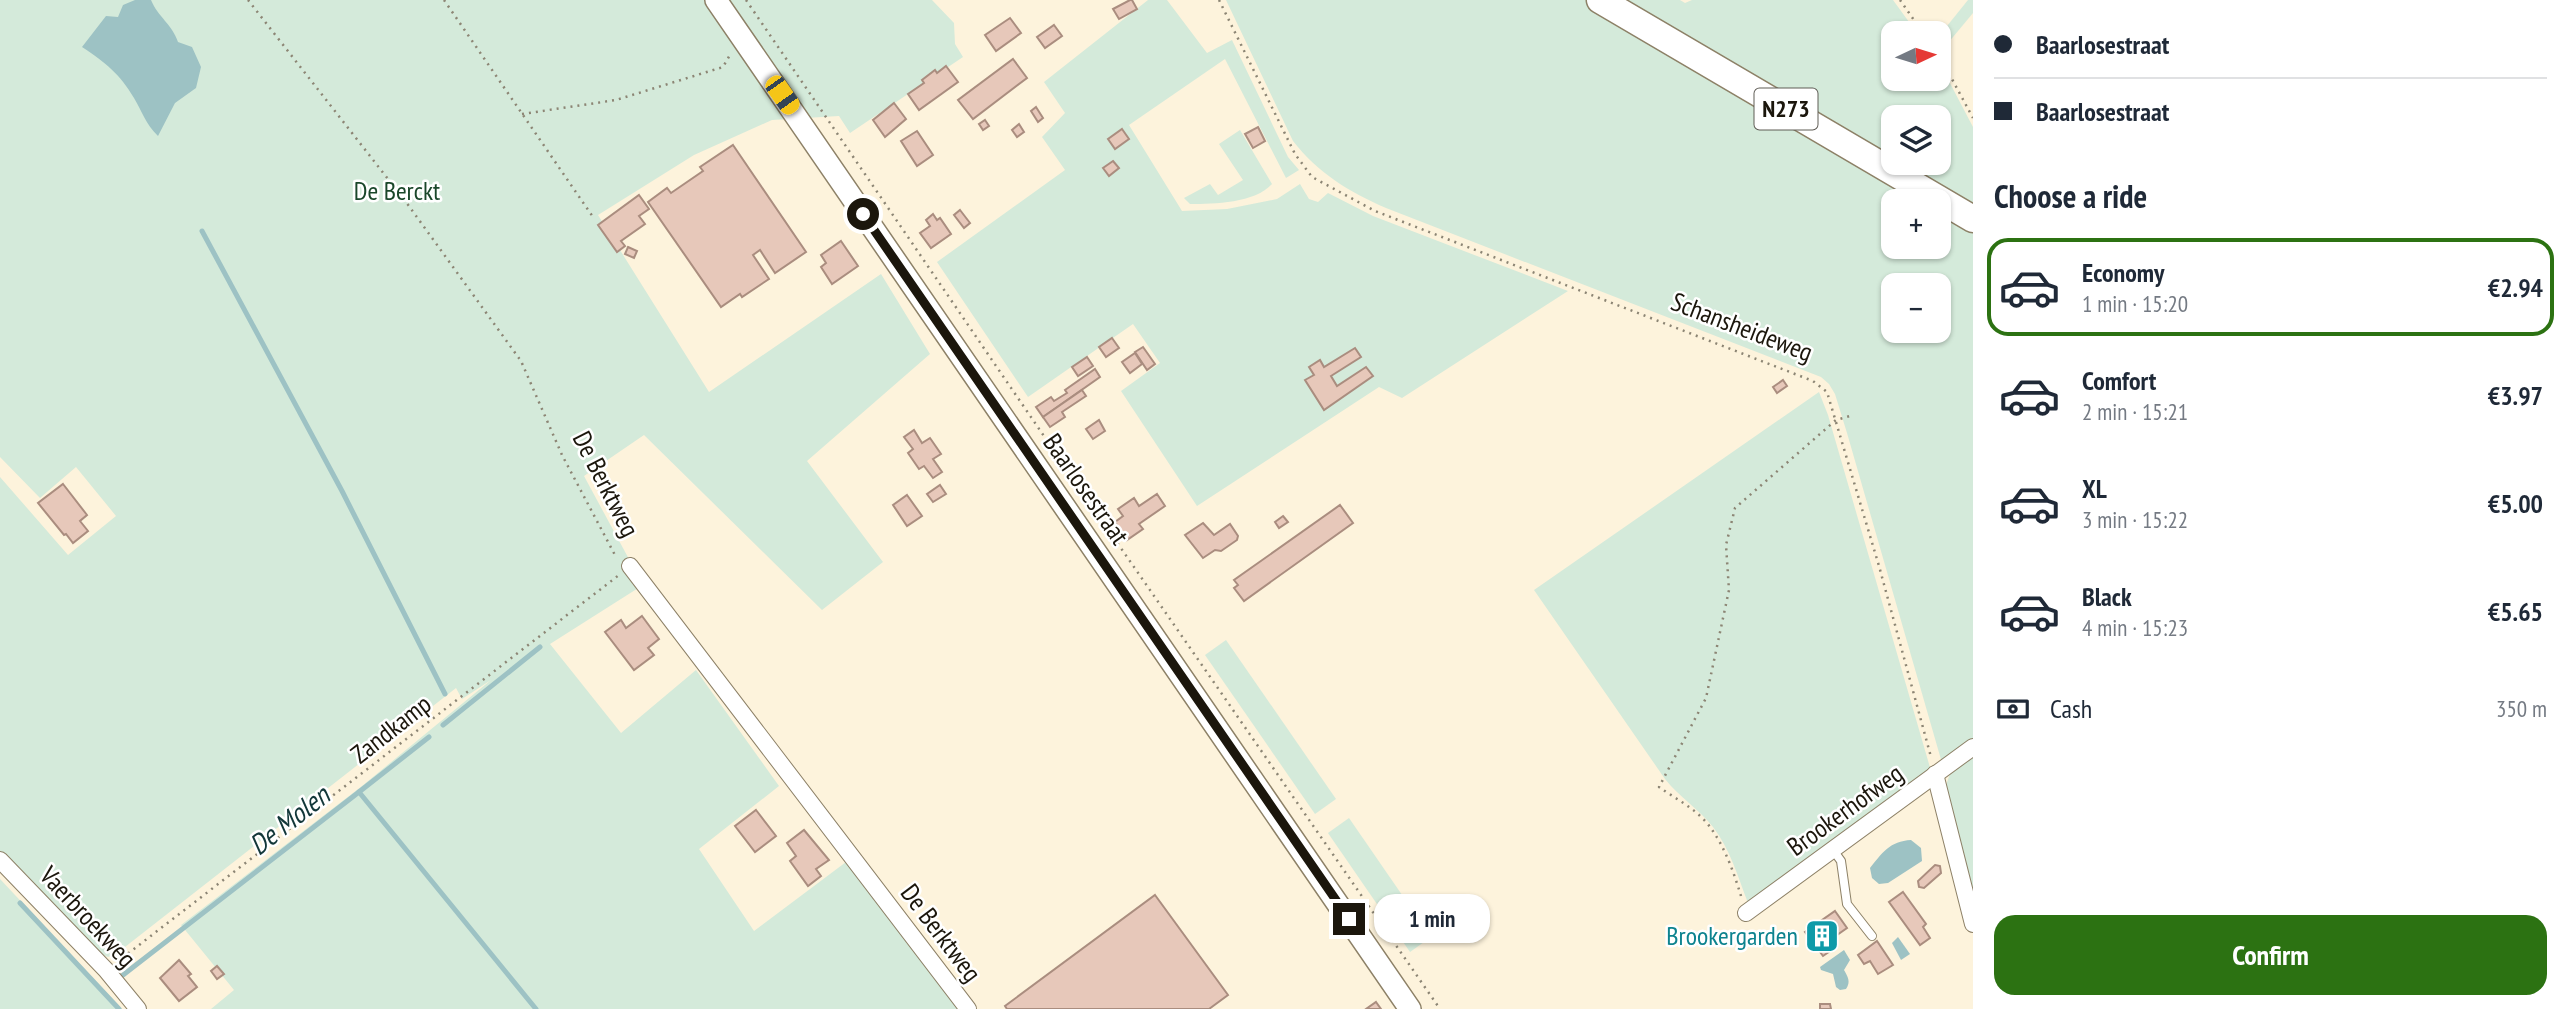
<!DOCTYPE html>
<meta charset="utf-8">
<style>
:root{--surface:#fff;--page:#f6f6f7;--text:#1f2937;--muted:#747a83;--line:#e0e1e3;--accent:#2c7212}
body{margin:0;font-family:"PT Sans Narrow",sans-serif;background:var(--page);color:var(--text);height:100vh;display:flex;flex-direction:column;font-size:26px;white-space:nowrap}
*{box-sizing:border-box;margin:0}
p{font-size:23px;color:var(--muted)}
.icon{flex:none;width:38px;height:38px;fill:none;stroke:currentColor;stroke-width:2;stroke-linecap:round;stroke-linejoin:round}
.map{position:relative;flex:1;overflow:hidden}
.sheet{display:flex;flex-direction:column;background:var(--surface);width:595px}
.sheet>*{flex:none}
.guide{display:grid;align-content:center;height:154px;padding:0 21px;background:var(--surface)}
.needle{width:46px;rotate:86deg}
.fabs{position:absolute;left:1881px;top:21px;display:grid;gap:14px}
.fabs a{display:grid;place-items:center;width:70px;height:70px;border-radius:14px;background:var(--surface);box-shadow:0 2px 5px #0004;font-size:35px}
.end{position:absolute;width:32px;height:32px;margin:-16px;border:9px solid #1b160c;background:#fff;box-shadow:0 0 0 4px #fff}
.from{border-radius:50%}
.bubble{position:absolute;height:49px;border-radius:21px;background:var(--surface);box-shadow:0 2px 5px #0004;font-size:23px;font-weight:800;line-height:49px;text-align:center}
.car{position:absolute;width:21px;height:42px;margin:-21px -10px;border-radius:9px;box-shadow:0 0 5px 2px #0007;background:linear-gradient(#f5c518 24%,#345 0 40%,#f5c518 0 76%,#345 0 86%,#f5c518 0)}
.guide b{display:flex;align-items:center;gap:24px;height:66px;font-size:26px}
.guide b+b{border-top:2px solid var(--line)}
.guide i{width:18px;height:18px;background:var(--text)}
ul{padding:0;list-style:none}
li{display:flex;align-items:center;gap:21px;height:98px;margin:0 14px 10px;padding:0 7px;border:4px solid transparent;border-radius:21px}
li div{flex:1}
li b{display:block;font-size:26px}
li em{font-style:normal;font-weight:800}
li.selected{border-color:var(--accent)}
li>.icon{width:63px;height:63px;stroke-width:1.5}
h2{padding:0 21px;font-size:32px;line-height:84px}
.pay{display:flex;align-items:center;gap:18px;height:77px;padding:0 21px;font-size:26px}
.pay p{margin-inline-start:auto}
.primary-button{display:flex;gap:14px;margin-top:auto;padding:14px 21px}
.primary-button a{flex:1;height:80px;border-radius:21px;background:var(--accent);color:#fff;font-size:28px;font-weight:800;line-height:80px;text-align:center}
main{display:flex;flex:1;min-height:0}
.map>svg:first-child{display:block}
</style>
<main>
<div class="map">
<svg width="1973" height="1009" viewBox="0 0 1973 1009">
<rect width="100%" height="100%" fill="#fdf3dc"/>
<g fill="#d4eada" fill-rule="evenodd">
<path d="M0 0H932L954 23 955 44 963 57 850 133 839 116 772 120 694 155 598 215 709 392 881 274 930 354 807 461 883 562 822 610 644 435 584 476 643 585 550 644 621 733 696 670 779 786 699 849 754 931 846 862 958 1009H211L234 990 181 925 362 786 491 680 462 699 456 688 116 954 108 957 94 951 0 854V477L68 555 116 516 76 467 40 498 0 457Z"/>
<path d="M1148 0H1167L1207 53 1232 40 1288 157 1299 170 1286 178 1225 59 1129 125 1182 211 1227 209 1277 199 1300 184 1309 199 1318 202 1328 193 1373 216 1568 291 1402 398 1379 387 1197 506 1121 391 1160 363 1133 324 1028 397 937 262 1065 170 1042 137 1065 113 1044 82Z"/>
<path d="M1226 0H1586L1926 201H1894V247H1939V209L1973 228V740L1942 763 1847 433 1835 394 1829 384 1821 377 1386 208C1349 192 1318 173 1293 141ZM1894 285H1939V331H1894Z"/>
<path d="M1623 0H1680L1685 3 1692 0H1893L1917 33H1894V79H1939V64L1941 66 1973 127V203L1905 163H1939V117H1894L1893 156Z"/>
<path d="M1968 0H1973V13L1943 49 1939 43V36Z"/>
<path d="M1240 130 1272 184C1255 203 1214 204 1190 204L1184 198 1210 184 1218 195 1243 180 1219 144Z"/>
<path d="M1819 392 1828 415 1931 771 1748 903C1738 877 1730 849 1713 827 1699 809 1679 797 1665 779L1534 590Z"/>
<path d="M1226 640 1336 799 1315 814 1205 655Z"/>
<path d="M1973 755V895L1946 785 1951 771Z"/>
<path d="M1349 818 1431 937 1410 952 1328 833Z"/>
<path d="M0 879 122 1009H0Z"/>
</g>
<g fill="#9dc2c4">
<path d="M135 0H151C158 17 172 24 178 42L192 47 201 67 196 88 175 103 158 136C145 123 143 113 134 98 120 74 105 62 82 47L106 16 118 17 123 5Z"/>
<path d="M1911 840 1921 848 1922 861 1888 883 1879 884 1872 878 1870 868C1882 853 1890 841 1911 840Z"/>
<path d="M1898 937 1910 954 1901 960 1892 943Z"/>
<path d="M1844 950 1850 960 1844 970C1848 977 1851 982 1846 989L1840 990 1836 987 1833 974 1821 970 1820 967Z"/>
</g>
<g fill="none" stroke-linecap="round" stroke-linejoin="round">
<g stroke="#9dc2c4" stroke-width="5">
<path d="M202 231 342 491 445 694"/>
<path d="M443 725 540 647"/>
<path d="M359 792 429 737"/>
<path d="M20 903 119 1009"/>
<path d="M123 975 359 792 536 1009"/>
</g>
</g>
<g fill="#e7c8ba" stroke="#aa8d7f" stroke-width="2">
<path d="M1130 0H1132L1137 9 1119 19 1113 9Z"/>
<path d="M1010 18 1021 33 996 51 985 35Z"/>
<path d="M1054 25 1062 36 1045 48 1037 37Z"/>
<path d="M1013 59 1027 78 973 119 958 100Z"/>
<path d="M946 66 958 82 919 110 908 94 924 83 922 80 935 70 937 73Z"/>
<path d="M894 103 906 119 885 137 873 120Z"/>
<path d="M1036 107 1043 118 1038 122 1031 111Z"/>
<path d="M985 120 989 126 983 130 979 124Z"/>
<path d="M1019 124 1024 132 1017 137 1012 130Z"/>
<path d="M1258 127 1265 141 1253 148 1245 134Z"/>
<path d="M1122 129 1129 139 1115 149 1108 139Z"/>
<path d="M917 131 933 155 917 166 901 141Z"/>
<path d="M733 145 806 252 775 273 760 250 753 255 769 279 742 297 740 294 721 307 648 202 667 188 671 193 703 171 700 167Z"/>
<path d="M1113 161 1119 168 1109 176 1103 168Z"/>
<path d="M639 195 649 209 639 216 645 224 621 241 625 246 617 252 598 225Z"/>
<path d="M960 210 970 223 964 228 954 215Z"/>
<path d="M933 214 937 220 940 218 951 234 931 248 920 233 930 226 926 220Z"/>
<path d="M841 241 858 266 832 284 821 267 826 263 821 255Z"/>
<path d="M628 247 637 251 634 258 625 254Z"/>
<path d="M1112 338 1119 348 1106 357 1099 347Z"/>
<path d="M1143 347 1155 364 1147 370 1135 352Z"/>
<path d="M1355 348 1361 357 1331 376 1337 386 1366 367 1373 376 1324 410 1305 380 1314 375 1309 367 1320 360 1324 367Z"/>
<path d="M1135 353 1142 364 1130 373 1122 362Z"/>
<path d="M1087 357 1093 366 1078 376 1072 367Z"/>
<path d="M1095 369 1100 377 1043 417 1036 407 1051 397 1054 401 1067 393 1065 390Z"/>
<path d="M1783 380 1787 386 1777 393 1773 387Z"/>
<path d="M1082 390 1086 396 1062 412 1065 417 1050 427 1043 417Z"/>
<path d="M1099 420 1105 431 1093 439 1086 429Z"/>
<path d="M914 430 922 443 930 438 941 454 933 459 942 472 933 478 924 466 919 469 908 453 913 449 904 437Z"/>
<path d="M63 484 87 515 80 521 88 531 73 543 66 534 64 535 38 503Z"/>
<path d="M940 485 946 494 933 502 927 494Z"/>
<path d="M1157 494 1165 506 1139 524 1143 529 1127 540 1115 522 1123 516 1118 509 1134 498 1139 506Z"/>
<path d="M907 495 922 516 907 526 893 505Z"/>
<path d="M1340 505 1353 523 1244 601 1234 588 1238 585 1234 580Z"/>
<path d="M1283 516 1288 522 1279 528 1275 522Z"/>
<path d="M1203 523 1214 535 1230 524 1238 536 1237 540 1221 551 1215 550 1203 558 1185 535Z"/>
<path d="M642 616 659 639 648 648 654 655 634 670 605 632 621 620 626 628Z"/>
<path d="M756 810 776 836 755 852 735 826Z"/>
<path d="M804 830 829 860 816 869 821 876 808 886 790 861 796 856 787 843Z"/>
<path d="M1935 865 1940 866 1941 873 1924 888 1919 887 1918 881Z"/>
<path d="M1903 892 1926 924 1923 927 1930 938 1920 945 1889 902Z"/>
<path d="M1155 895 1228 995 1209 1009H1007L1005 1006Z"/>
<path d="M1835 911 1847 928 1830 940 1836 947 1823 956 1805 932Z"/>
<path d="M1877 941 1893 965 1878 974 1870 961 1864 964 1858 955Z"/>
<path d="M179 960 191 974 188 976 197 987 179 1001 160 978Z"/>
<path d="M217 966 224 974 217 979 211 971Z"/>
<path d="M1376 1002 1381 1009H1366Z"/>
<path d="M1820 1004H1830L1831 1009H1820Z"/>
</g>
<g fill="none" stroke-linecap="round" stroke-linejoin="round">
<g stroke="#8d8167" stroke-width="10">
<path id="service" d="M1833 850 1841 861 1847 904 1872 936"/>
</g>
<g stroke="#8d8167" stroke-width="18">
<g id="minor">
<path d="M630 566 968 1009"/>
<path d="M1935 774 1973 924"/>
<path d="M0 860 106 970 138 1009"/>
<path d="M1746 913 1973 747"/>
</g>
</g>
<g stroke="#8d8167" stroke-width="24">
<path id="tertiary" d="M716 0 1410 1009"/>
</g>
<g stroke="#8d8167" stroke-width="29">
<path id="primary" d="M1600 0 1973 219"/>
</g>
<g stroke="#8c8574" stroke-width="2.5" stroke-dasharray="2 5" stroke-linecap="butt">
<path d="M248 0 406 202 521 361 562 455 616 557"/>
<path d="M444 0 593 217"/>
<path d="M746 0 1089 502 1440 1009"/>
<path d="M1219 0 1295 154 1312 177 1375 211 1813 381 1827 392 1879 566 1931 757"/>
<path d="M1900 0 1923 33"/>
<path d="M1939 55 1973 118"/>
<path d="M522 114 616 100 723 67 731 53"/>
<path d="M1741 896C1734 873 1725 847 1710 827 1698 810 1676 799 1659 787L1706 698 1729 590 1726 545 1735 508 1836 420 1850 416"/>
<path d="M117 962 619 575"/>
</g>
<use href="#service" stroke="#fff" stroke-width="8"/>
<use href="#minor" stroke="#fff" stroke-width="16"/>
<use href="#tertiary" stroke="#fff" stroke-width="21"/>
<use href="#primary" stroke="#fff" stroke-width="26"/>
</g>
<g fill="none" stroke-linecap="round" stroke-linejoin="round">
<path stroke="#1b160c" stroke-width="9" d="M863 214 1349 919"/>
</g>
<defs>
<g id="building-square" transform="scale(1.75)"><rect x="-9" y="-9" width="18" height="18" rx="4" fill="#0f9aa8" stroke="#fff"/><path d="M-4-6H4V6H1V3H-1V6H-4ZM-2.5-4.3h1.7v1.8h-1.7ZM.8-4.3h1.7v1.8H.8ZM-2.5-1h1.7V.8h-1.7ZM.8-1h1.7V.8H.8Z" fill="#fff"/></g>
</defs>
<g fill-rule="evenodd">
<use href="#building-square" x="1822" y="936"/>
</g>
<g text-anchor="middle" stroke-width="5" stroke-linejoin="round" paint-order="stroke">
<rect fill="#fff" stroke="#5f5c55" stroke-width="2" x="1754.5" y="88.5" width="63" height="41" rx="5"/>
<g font-size="24" font-weight="bold" fill="#1b160c">
<text x="1786" y="117">N273</text>
</g>
<g font-size="26" fill="#1a472a" stroke="#fff">
<text x="397" y="200">De Berckt</text>
</g>
<g font-size="26" fill="#1b160c" stroke="#fff">
<text transform="translate(1742 327) rotate(21)" y="9">Schansheideweg</text>
<text transform="translate(606 484) rotate(63)" y="9">De Berktweg</text>
<text transform="translate(1086 489) rotate(55)" y="9">Baarlosestraat</text>
<text transform="translate(391 729) rotate(-38)" y="9">Zandkamp</text>
<text transform="translate(1845 810) rotate(-36)" y="9">Brookerhofweg</text>
<text transform="translate(88 917) rotate(47)" y="9">Vaerbroekweg</text>
<text transform="translate(941 933) rotate(53)" y="9">De Berktweg</text>
</g>
<g font-size="26" fill="#0d838f" stroke="#fff" text-anchor="end">
<text x="1798" y="945">Brookergarden</text>
</g>
<g font-size="28" font-style="italic" fill="#123739" stroke="#fff">
<text transform="translate(289 820) rotate(-38)" y="10">De Molen</text>
</g>
</g>
</svg>
<div class="fabs">
<a><svg class="needle" viewBox="-14 -14 28 28"><path d="M0-13l5 13h-10z" fill="#e53935"/><path d="M0 13l5-13h-10z" fill="#747a83"/></svg></a>
<a><svg class="icon" aria-label="layers" viewBox="0 0 24 24"><path d="M12 4l9 5-9 5-9-5zM3 14l9 5 9-5"/></svg></a>
<a>+</a>
<a>−</a>
</div>
<i class="end from" style="left:863px;top:214px"></i>
<i class="end" style="left:1349px;top:919px"></i>
<div class="bubble" style="left:1374px;top:894px;width:116px">1 min</div>
<i class="car" style="left:782px;top:95px;rotate:145deg"></i>
</div>
<section class="sheet">
<div class="guide">
<b><i class="from"></i>Baarlosestraat</b>
<b><i></i>Baarlosestraat</b>
</div>
<h2>Choose a ride</h2>
<ul>
<li class="selected"><svg class="icon" aria-label="car" viewBox="0 0 24 24"><path d="M5 17H2v-5l4-1 3-4h7l3 4 3 1v5h-3M9 17h6M6 11h13"/><circle cx="7" cy="17" r="2"/><circle cx="17" cy="17" r="2"/></svg><div><b>Economy</b><p>1 min · 15:20</p></div><em>€2.94</em></li>
<li><svg class="icon" aria-label="car" viewBox="0 0 24 24"><path d="M5 17H2v-5l4-1 3-4h7l3 4 3 1v5h-3M9 17h6M6 11h13"/><circle cx="7" cy="17" r="2"/><circle cx="17" cy="17" r="2"/></svg><div><b>Comfort</b><p>2 min · 15:21</p></div><em>€3.97</em></li>
<li><svg class="icon" aria-label="car" viewBox="0 0 24 24"><path d="M5 17H2v-5l4-1 3-4h7l3 4 3 1v5h-3M9 17h6M6 11h13"/><circle cx="7" cy="17" r="2"/><circle cx="17" cy="17" r="2"/></svg><div><b>XL</b><p>3 min · 15:22</p></div><em>€5.00</em></li>
<li><svg class="icon" aria-label="car" viewBox="0 0 24 24"><path d="M5 17H2v-5l4-1 3-4h7l3 4 3 1v5h-3M9 17h6M6 11h13"/><circle cx="7" cy="17" r="2"/><circle cx="17" cy="17" r="2"/></svg><div><b>Black</b><p>4 min · 15:23</p></div><em>€5.65</em></li>
</ul>
<div class="pay"><svg class="icon" aria-label="cash" viewBox="0 0 24 24"><path d="M3 7h18v10H3z"/><circle cx="12" cy="12" r="2"/></svg>Cash<p>350 m</p></div>
<div class="primary-button"><a>Confirm</a></div>
</section>
</main>
